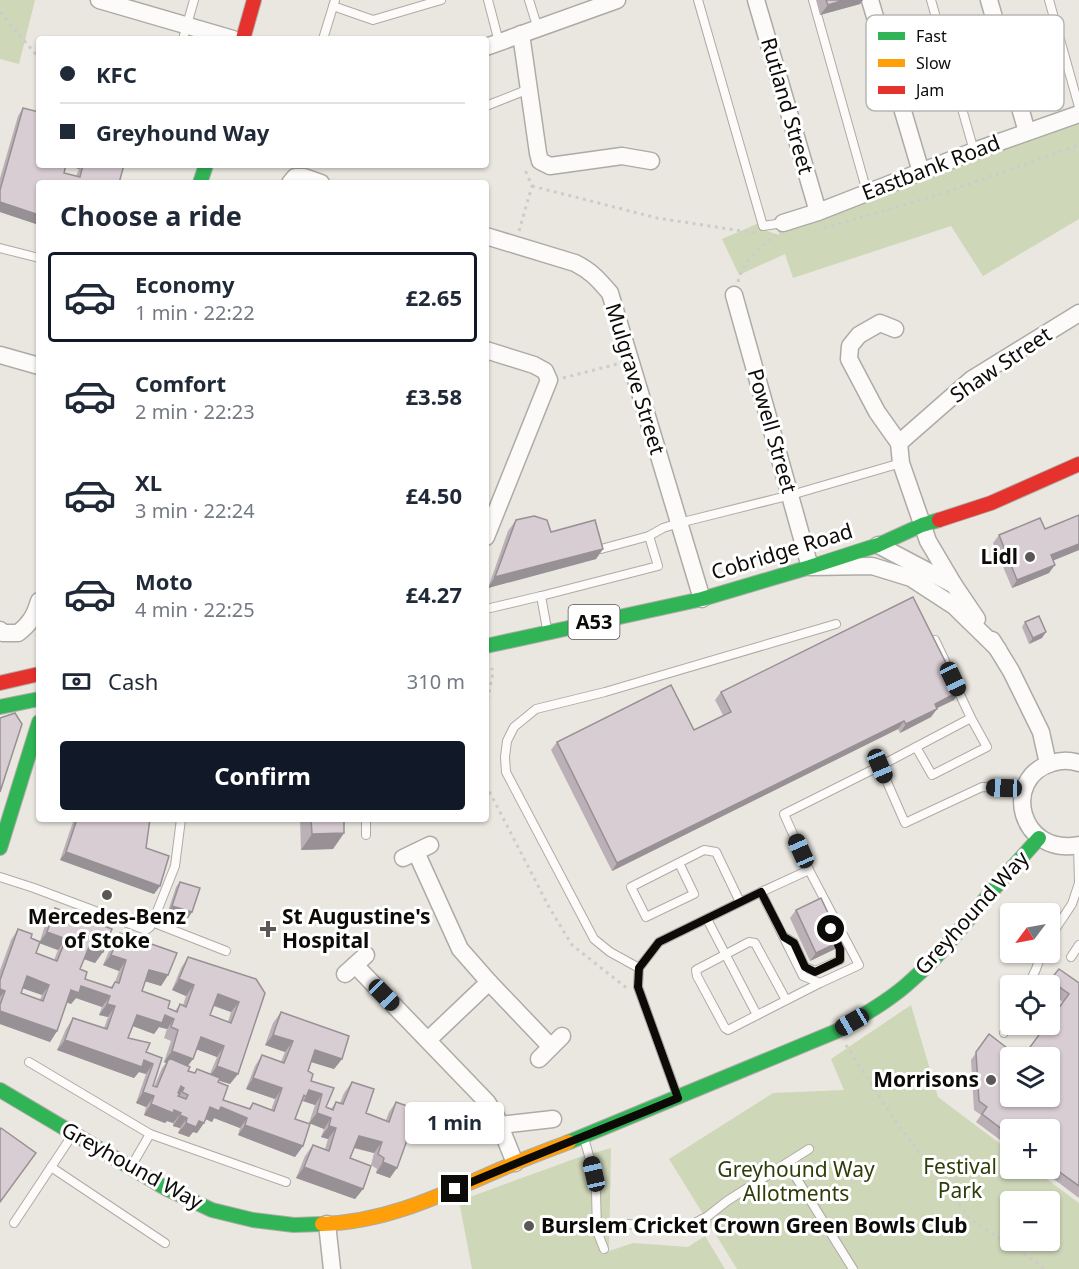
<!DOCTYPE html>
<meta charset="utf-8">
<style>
:root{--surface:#fff;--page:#f2f2f3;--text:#1f2937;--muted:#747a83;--line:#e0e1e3;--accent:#111827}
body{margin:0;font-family:"Noto Sans",sans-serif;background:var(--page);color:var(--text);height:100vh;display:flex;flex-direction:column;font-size:22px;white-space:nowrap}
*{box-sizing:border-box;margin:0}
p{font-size:20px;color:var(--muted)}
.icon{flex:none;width:33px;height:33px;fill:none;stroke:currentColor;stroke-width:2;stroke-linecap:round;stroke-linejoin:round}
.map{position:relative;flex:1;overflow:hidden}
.side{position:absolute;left:36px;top:180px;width:453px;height:642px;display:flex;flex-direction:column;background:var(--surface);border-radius:6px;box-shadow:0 2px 4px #0004}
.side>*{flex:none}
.hud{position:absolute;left:36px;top:36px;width:453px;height:132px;border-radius:6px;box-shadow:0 2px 4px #0004;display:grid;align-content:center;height:132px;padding:0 24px;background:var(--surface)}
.needle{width:39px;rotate:238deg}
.tools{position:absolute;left:1000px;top:903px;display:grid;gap:12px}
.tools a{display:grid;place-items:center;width:60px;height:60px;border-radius:6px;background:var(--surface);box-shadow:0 2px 4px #0004;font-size:30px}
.end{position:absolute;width:27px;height:27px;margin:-14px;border:8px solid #0d0b08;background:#fff;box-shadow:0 0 0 3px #fff}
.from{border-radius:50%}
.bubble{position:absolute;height:42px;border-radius:6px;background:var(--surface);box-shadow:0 2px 4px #0004;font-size:20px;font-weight:700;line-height:42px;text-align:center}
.car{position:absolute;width:18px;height:36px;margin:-18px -9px;border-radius:8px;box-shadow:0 0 4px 2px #0007;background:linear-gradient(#222 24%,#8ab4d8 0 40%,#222 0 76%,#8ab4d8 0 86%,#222 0)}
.hud b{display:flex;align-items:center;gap:21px;height:57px;font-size:22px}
.hud b+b{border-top:2px solid var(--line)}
.hud i{width:15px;height:15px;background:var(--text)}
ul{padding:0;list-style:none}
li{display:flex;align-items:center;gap:18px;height:90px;margin:0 12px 9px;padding:0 12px;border:3px solid transparent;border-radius:6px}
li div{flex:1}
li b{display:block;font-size:22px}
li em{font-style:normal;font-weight:700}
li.active{border-color:var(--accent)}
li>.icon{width:54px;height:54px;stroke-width:1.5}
h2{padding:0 24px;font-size:27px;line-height:72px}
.pay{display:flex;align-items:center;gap:15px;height:66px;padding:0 24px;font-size:22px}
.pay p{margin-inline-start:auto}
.button{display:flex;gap:12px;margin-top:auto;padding:12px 24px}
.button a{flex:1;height:69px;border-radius:6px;background:var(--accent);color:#fff;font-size:24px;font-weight:700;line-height:69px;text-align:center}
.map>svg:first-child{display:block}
</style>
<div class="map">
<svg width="1079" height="1269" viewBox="0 0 1079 1269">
<rect width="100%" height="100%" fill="#eae7e0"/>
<g fill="#cfd7b9" fill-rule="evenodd">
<path d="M0 0H35L19 64 0 59Z"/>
<path d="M1079 123V219L983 276 951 226 793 278 785 254 739 275 722 239 759 223 761 229 779 235 778 229 886 192Z"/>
<path d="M911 1005 938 1097 1011 1152V1168L1033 1169 1079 1203V1269H737L669 1159 773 1093 844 1090 831 1059ZM1011 1202H1050V1240H1011Z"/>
<path d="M611 1148 609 1251 633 1243 688 1247 705 1236 725 1269H472L459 1201 574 1159Z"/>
</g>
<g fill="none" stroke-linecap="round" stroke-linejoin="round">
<g stroke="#aeaba6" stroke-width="10">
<g id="lane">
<path d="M488 0 499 42"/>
<path d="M529 0 538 29"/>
<path d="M698 0 763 226 783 223"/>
<path d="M813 0 867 192"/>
<path d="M931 0 974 151"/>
<path d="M1049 0 1079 107"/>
<path d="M333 6 373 20 441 0"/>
<path d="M183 39 194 0"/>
<path d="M323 39 335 0"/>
<path d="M486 106 529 89"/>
<path d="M0 248 39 258"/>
<path d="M601 549 649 536 663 528 679 523 791 495 901 463"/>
<path d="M486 609 541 596"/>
<path d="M547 629 541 596 658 566 649 536"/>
<path d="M935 640 945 661"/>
<path d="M916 747 932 775 987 747 971 718"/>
<path d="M880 766 971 718 955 684"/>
<path d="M366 819V835"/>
<path d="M679 863 694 894 646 917 631 887 704 850 716 852 740 902"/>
<path d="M0 877 34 888 146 930 150 927 154 919 175 866 181 819"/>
<path d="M761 892 803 976 820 983 859 965 809 870"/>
<path d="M707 919 757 1015"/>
<path d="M152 922 226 951"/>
<path d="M785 937 794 943 805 967 815 971 840 960V949L834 936"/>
<path d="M1050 937 1072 904 1079 883 1078 845"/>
<path d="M1071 957 1079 945"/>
<path d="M639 968 659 942 761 892 809 870 784 814 880 766 905 823 982 787 1025 788"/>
<path d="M1028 986 1036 969 1042 952"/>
<path d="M786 1000 755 943 749 942 696 970 697 976 725 1028 728 1030 820 983"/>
<path d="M1004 1033 1011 1018"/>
<path d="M29 1062 150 1134 286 1182"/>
<path d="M678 1098 638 987 639 968 610 952 594 939 506 772 505 757 507 741 514 727 536 709 605 692 836 624"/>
<path d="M584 1138 594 1174 596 1191 597 1231 604 1249"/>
<path d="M787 1163 853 1269"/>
<path d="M132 1165 150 1134"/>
<path d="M51 1167 165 1243"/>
<path d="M14 1223 73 1134"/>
<path d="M597 1231 626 1224 687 1227 708 1216 727 1201 809 1149"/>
</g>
</g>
<g stroke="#aeaba6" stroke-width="19">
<g id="street">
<path d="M99 0 233 39"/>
<path d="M756 0 818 212"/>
<path d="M870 0 921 172"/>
<path d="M989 0 1027 132"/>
<path d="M521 34 538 153 540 161 550 166 622 156 651 161"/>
<path d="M486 47 617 0"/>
<path d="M290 183 295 177H304L321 183"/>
<path d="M783 223 818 212 974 151 1079 114"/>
<path d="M486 236 575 263C591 271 598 279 610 293L702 599"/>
<path d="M734 295 810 567 872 566 911 578 954 606 998 649"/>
<path d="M895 329 880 323 859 335 850 346 849 359 877 412 899 443 901 463 928 541 954 585"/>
<path d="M486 350 534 365 545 371 549 380 486 537"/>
<path d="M0 355 39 366"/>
<path d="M899 443 972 379 1079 313"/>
<path d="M878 545 954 585 977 619"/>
<path d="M0 630 3 633H18C30 624 35 615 39 601"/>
<path d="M992 640 1011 671 1041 732 1048 764"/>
<path d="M1079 763C1070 760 1061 760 1052 763 1001 778 1019 857 1079 845"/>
<path d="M416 852 460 949 489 982 551 1047"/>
<path d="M403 858 430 845"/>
<path d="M355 965 487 1102 496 1116 515 1163"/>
<path d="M345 974 366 955"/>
<path d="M428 1040 489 982"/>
<path d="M539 1059 562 1036"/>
<path d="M500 1125 553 1119"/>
<path d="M327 1224 332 1269"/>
</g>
</g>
<g stroke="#aeaba6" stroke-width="16">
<g id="fast">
<path d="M200 183 206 165"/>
<path d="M486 646 702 599 810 567 878 545 922 525 939 520"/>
<path d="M0 707 39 699"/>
<path d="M0 848 39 722"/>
<path d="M0 1090 167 1189 212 1210 253 1220 294 1225 322 1224"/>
<path d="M569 1142 837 1031C863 1015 891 1000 913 979 943 953 967 920 993 890 1008 872 1024 855 1039 838"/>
</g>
</g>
<g stroke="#aeaba6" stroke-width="16">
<path id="slow" d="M322 1224C392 1222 451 1190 513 1164 532 1156 551 1149 569 1142"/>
</g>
<g stroke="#aeaba6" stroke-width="16">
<g id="jam">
<path d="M243 39 254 0"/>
<path d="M939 520 991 503 1079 464"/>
<path d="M0 683 39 674"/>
</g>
</g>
<g stroke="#cdccca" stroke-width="3" stroke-dasharray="3 4.5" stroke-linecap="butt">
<path d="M0 12 39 58"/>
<path d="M532 186 657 218 755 233"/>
<path d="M824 228 938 195 1079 145"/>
<path d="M519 231 532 186 526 172 529 170"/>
<path d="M738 282C743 261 759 249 776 235"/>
<path d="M563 378 617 364"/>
<path d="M486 707 493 673 492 668"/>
<path d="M486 785 549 907 572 945 628 989"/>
<path d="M846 1045 894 1119 970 1219 1033 1260 1044 1269"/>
</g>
<use href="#lane" stroke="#fcfbfa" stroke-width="8"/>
<use href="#street" stroke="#fcfbfa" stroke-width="16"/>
<use href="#fast" stroke="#30b455" stroke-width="14"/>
<use href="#slow" stroke="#ff9f0a" stroke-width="14"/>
<use href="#jam" stroke="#e5322d" stroke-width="14"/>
</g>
<g fill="#bab0b5" fill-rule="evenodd">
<path d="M816 0H863L860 4 820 15Z"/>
<path d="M23 108 64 173 76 176 79 169 67 165H124L119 183H39V225L0 212V178L18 116Z"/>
<path d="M516 520 551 532 603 549 596 559 488 588 508 531Z"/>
<path d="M1045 529 1079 550 1053 560 1049 573 1012 588 993 543 999 535Z"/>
<path d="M1025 622 1042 638 1029 644 1022 627Z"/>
<path d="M721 692 954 700 937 708 931 717 900 733 898 729 612 871 551 750 557 742 694 730 723 715 715 700Z"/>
<path d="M74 819H150L146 848 160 886 154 894 60 860Z"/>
<path d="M300 819H344V833L333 849 301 850Z"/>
<path d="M180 882 192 912 188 918 168 911 176 887Z"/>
<path d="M55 908 103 952 95 963 84 959 80 969 85 979 110 988 115 982 119 971 103 965 112 944 120 933 168 975 161 986 145 981 142 991 168 1008 175 1011 180 1004 183 1005 186 996 172 990 181 968 188 957 256 979 230 1084 219 1081 218 1082 223 1100 248 1109 253 1103 271 1110 275 1099 246 1089 255 1066 262 1055 281 1062 285 1052 265 1045 273 1023 281 1012 342 1059 334 1069 311 1062 308 1071 311 1081 334 1088 326 1107 331 1109 336 1102 340 1103 344 1093 352 1082 366 1113 386 1120 389 1112 396 1102 390 1178 376 1173 377 1169 371 1165 374 1153 354 1148 350 1158 363 1189 355 1199 296 1178 305 1156 313 1145 325 1149 328 1139 321 1137 324 1129 309 1123 315 1105 303 1101 300 1106 295 1119 303 1146 295 1157 238 1135 240 1128 214 1118 212 1122 206 1119 197 1133 193 1132 189 1137 178 1133 180 1128 173 1126V1123L167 1121 165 1123 144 1115 146 1107 136 1103 146 1074 139 1072 134 1078 57 1050 66 1029 73 1018 104 1028 108 1017 99 1015 102 1007 76 998 71 1004 67 1002 57 1031 50 1042 0 1024V970L11 940 18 929 31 938 40 941 47 919ZM39 943 58 950 54 960 36 953ZM22 988 42 995 40 1000 21 993ZM213 1006 231 1012 228 1022 210 1015ZM133 1026 154 1034 159 1027 167 1029 164 1038 171 1041 164 1062 166 1063 162 1068 154 1087 153 1086 162 1058 146 1052 128 1038ZM196 1049 217 1057 210 1074 197 1069 194 1073 188 1071V1066L193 1059Z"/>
<path d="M796 910 841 941 835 949 810 961 790 918Z"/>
<path d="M1059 969 1079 983V1198L1039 1168H1050V1130H1011V1148L976 1122 981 1115 974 1110 971 1060 989 1034 1011 1096 1063 1002 1050 993V986H1047Z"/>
</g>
<g fill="#979094">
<path d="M844 0H863L860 4 820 15 828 5Z"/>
<path d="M67 165H81L79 169Z"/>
<path d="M0 202 39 215V225L0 212Z"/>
<path d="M1079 544V550L1045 564 1051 555Z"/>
<path d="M603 549 596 559 488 588 495 577Z"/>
<path d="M1055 565 1049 573 1012 588 1017 580Z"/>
<path d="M1046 632 1042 638 1029 644 1033 638Z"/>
<path d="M960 691 954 700 929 712 935 704Z"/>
<path d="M937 709 931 717 900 733 906 724Z"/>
<path d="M904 721 898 729 612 871 617 863Z"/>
<path d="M344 833 333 849 301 850 312 834Z"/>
<path d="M66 852 160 886 154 894 60 860Z"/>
<path d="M172 906 192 912 188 918 168 911Z"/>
<path d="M47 932 66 939 58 950 39 943Z"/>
<path d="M841 941 835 949 810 961 816 953Z"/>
<path d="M89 947 103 952 95 963 81 958Z"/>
<path d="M111 955 126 960 119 971 103 965Z"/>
<path d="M149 970 168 975 161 986 141 980Z"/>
<path d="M27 976 49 985 42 995 19 987Z"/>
<path d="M179 979 194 985 186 996 172 990Z"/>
<path d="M81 986 110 996 102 1007 76 998 71 1004 64 1001 71 990Z"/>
<path d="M0 989 5 991 0 997Z"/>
<path d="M218 994 239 1002 231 1012 210 1004Z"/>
<path d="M107 1004 115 1006 108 1017 99 1015Z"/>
<path d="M0 1011 57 1031 50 1042 0 1024Z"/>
<path d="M137 1015H165L174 1019 167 1029 159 1027 154 1034 130 1025Z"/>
<path d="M273 1035 293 1041 285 1052 265 1045Z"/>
<path d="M201 1037 224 1046 217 1057 193 1048Z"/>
<path d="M65 1040 144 1060 153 1064 146 1074 139 1072 134 1078 57 1050Z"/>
<path d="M315 1050 342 1059 334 1069 308 1061Z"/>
<path d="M172 1051 193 1059 185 1069 169 1058 166 1063 164 1062Z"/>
<path d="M217 1066 238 1074 230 1084 209 1077Z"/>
<path d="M253 1078 282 1088 275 1099 246 1089Z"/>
<path d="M181 1086 184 1088 176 1098Z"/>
<path d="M309 1090 322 1094 315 1105 303 1101 306 1097Z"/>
<path d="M143 1092 154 1096 146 1107 136 1103Z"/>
<path d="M151 1104 174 1110 181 1113 173 1123 167 1121 165 1123 144 1115Z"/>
<path d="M210 1107H221L247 1118 240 1128 214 1118 212 1122 203 1118Z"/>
<path d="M317 1113 331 1118 324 1129 309 1123Z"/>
<path d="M180 1115 187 1118 180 1128 173 1126Z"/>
<path d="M199 1121 204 1123 197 1133 193 1132 189 1137 178 1133 186 1123Z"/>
<path d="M245 1125 303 1146 295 1157 238 1135Z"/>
<path d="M329 1126 336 1128 328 1139 321 1137Z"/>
<path d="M359 1136 382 1142 374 1153 351 1147Z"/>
<path d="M383 1162 397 1168 390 1178 376 1173Z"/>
<path d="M304 1167 363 1189 355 1199 296 1178Z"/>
</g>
<g fill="#d8cdd3" stroke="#979094" stroke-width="1.5" fill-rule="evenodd">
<path d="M826 0H844L828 5Z"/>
<path d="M23 108 39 112V165H66L64 173 80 177 83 165H124L119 183H39V215L0 202V190Z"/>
<path d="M1079 515V544L1051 555 1055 565 1017 580 999 535 1040 518 1045 529Z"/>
<path d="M534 516 547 520 551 532 595 520 603 549 495 577 516 520Z"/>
<path d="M913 597 960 691 935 704 937 709 906 724 904 721 617 863 557 742 671 685 694 730 731 712 721 692Z"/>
<path d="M1039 616 1046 632 1033 638 1025 622Z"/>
<path d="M15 713 22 724 0 792V718Z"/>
<path d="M77 819H150L146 848 169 856 160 886 66 852Z"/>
<path d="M311 819H344V833L312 834Z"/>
<path d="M180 882 200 888 192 912 172 906Z"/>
<path d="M821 898 841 941 816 953 796 910Z"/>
<path d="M55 908 112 929 103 952 89 947 80 969 87 972 85 979 112 988 115 982 119 983 126 960 111 955 120 933 177 953 168 975 149 970 142 991 170 1001 168 1008 177 1012 180 1004 186 1007 194 985 179 979 188 957 256 979 265 993 238 1074 217 1066 224 1046 201 1037 193 1059 172 1051 178 1030 171 1027 174 1019 165 1015 162 1023 137 1015 128 1038 150 1043 146 1052 162 1058 153 1086 157 1087 169 1058 190 1067 188 1071 195 1073 197 1069 220 1078 218 1082 228 1086 223 1100 250 1109 253 1103 274 1111 282 1088 253 1078 262 1055 284 1063 293 1041 273 1035 281 1012 349 1036 342 1059 315 1050 308 1071 313 1074 311 1081 334 1088 326 1107 333 1110 336 1102 343 1104 352 1082 374 1089 366 1113 389 1122 396 1102 418 1110 397 1168 383 1162 384 1158 378 1154 382 1142 359 1136 350 1158 371 1166 363 1189 304 1167 313 1145 329 1151 336 1128 329 1126 331 1118 317 1113 322 1094 309 1090 306 1097 304 1095 295 1119 310 1124 303 1146 245 1125 247 1118 221 1107 219 1111 210 1107 204 1123 199 1121 196 1127 186 1123 187 1118 180 1115 181 1113 174 1110 173 1113 151 1104 154 1096 143 1092 153 1064 144 1060 142 1067 65 1040 73 1018 107 1029 115 1006 107 1004 110 996 81 986 79 993 71 990 57 1031 0 1011V1005L5 991 0 989V980L18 929 32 934 31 938 40 942 36 953 57 961 66 939 47 932ZM27 976 49 985 43 1001 21 993ZM218 994 239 1002 231 1023 210 1015ZM181 1086 184 1088 182 1092 188 1095 186 1099 178 1096 180 1094 178 1093Z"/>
<path d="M1059 969 1079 983V1186L1050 1165V1130H1011V1136L982 1114 987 1107 979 1101 976 1052 989 1034 1020 1058H1011V1096H1050V1058H1022L1047 1024H1050V1020L1069 994 1050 980Z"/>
<path d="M1 1128 36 1153 0 1202V1130Z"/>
</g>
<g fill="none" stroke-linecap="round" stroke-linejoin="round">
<path stroke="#0d0b08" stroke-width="8" d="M455 1189C529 1157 604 1129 678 1098L638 987 639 968 659 942 761 892 784 937 794 943 805 967 815 972 840 960V949L831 929"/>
</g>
<g fill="#5a5854" stroke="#fff" stroke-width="2">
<circle cx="1030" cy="557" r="6"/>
<circle cx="107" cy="895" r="6"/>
<path d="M265 920h6v6h6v6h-6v6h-6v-6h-6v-6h6z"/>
<circle cx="991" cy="1080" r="6"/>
<circle cx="529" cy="1226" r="6"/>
</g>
<g text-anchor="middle" stroke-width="6" stroke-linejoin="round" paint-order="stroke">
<rect fill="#fff" stroke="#565452" stroke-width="1.5" x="568.5" y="605" width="51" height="34" rx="4.5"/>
<g font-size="20" font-weight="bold" fill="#0d0b08">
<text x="594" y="629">A53</text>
</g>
<g font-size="21" fill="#0d0b08" stroke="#fff">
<text transform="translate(787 106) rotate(74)" y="7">Rutland Street</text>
<text transform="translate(931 168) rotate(-21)" y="7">Eastbank Road</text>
<text transform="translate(1001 365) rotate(-34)" y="7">Shaw Street</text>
<text transform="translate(635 379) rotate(73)" y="7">Mulgrave Street</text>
<text transform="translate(772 431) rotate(74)" y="7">Powell Street</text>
<text transform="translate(782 552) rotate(-17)" y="7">Cobridge Road</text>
<text transform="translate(972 913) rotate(-48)" y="7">Greyhound Way</text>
<text transform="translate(132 1166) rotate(29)" y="7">Greyhound Way</text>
</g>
<g font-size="21" font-weight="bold" fill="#0d0b08" stroke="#fff" text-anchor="end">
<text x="1018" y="564">Lidl</text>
<text x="107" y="924" text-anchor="middle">Mercedes-Benz<tspan x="107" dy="24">of Stoke</tspan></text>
<text x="282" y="924" text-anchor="start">St Augustine's<tspan x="282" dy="24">Hospital</tspan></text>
<text x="979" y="1087">Morrisons</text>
<text x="541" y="1233" text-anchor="start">Burslem Cricket Crown Green Bowls Club</text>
</g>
<g font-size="21" fill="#2f3d09" stroke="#fff">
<text x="960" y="1174">Festival<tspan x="960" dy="24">Park</tspan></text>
<text x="796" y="1177">Greyhound Way<tspan x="796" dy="24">Allotments</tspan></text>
</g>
</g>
<rect x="866" y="15" width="198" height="96" rx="9" fill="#fff" stroke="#b6b6b5" stroke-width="1.5"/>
<rect x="878" y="32" width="27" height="8" fill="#30b455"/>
<rect x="878" y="59" width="27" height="8" fill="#ff9f0a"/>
<rect x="878" y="86" width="27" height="8" fill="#e5322d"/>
<g font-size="16" fill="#0d0b08">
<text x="916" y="42">Fast</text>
<text x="916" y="69">Slow</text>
<text x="916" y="96">Jam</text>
</g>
</svg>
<div class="tools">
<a><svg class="needle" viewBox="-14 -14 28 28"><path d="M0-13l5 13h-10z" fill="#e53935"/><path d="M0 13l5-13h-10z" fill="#747a83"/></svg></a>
<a><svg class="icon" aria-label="locate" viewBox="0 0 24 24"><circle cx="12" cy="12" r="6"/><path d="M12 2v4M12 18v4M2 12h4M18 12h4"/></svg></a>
<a><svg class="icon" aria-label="layers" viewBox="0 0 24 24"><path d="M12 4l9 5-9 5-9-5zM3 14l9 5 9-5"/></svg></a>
<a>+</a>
<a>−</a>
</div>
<i class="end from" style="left:831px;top:929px"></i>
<i class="end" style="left:455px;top:1189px"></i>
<div class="bubble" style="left:405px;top:1102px;width:99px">1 min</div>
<i class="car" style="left:953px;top:679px;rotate:155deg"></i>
<i class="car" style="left:880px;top:766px;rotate:157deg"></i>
<i class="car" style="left:1004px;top:788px;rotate:272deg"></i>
<i class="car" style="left:801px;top:851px;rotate:336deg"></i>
<i class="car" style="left:384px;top:995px;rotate:136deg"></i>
<i class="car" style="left:852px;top:1022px;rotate:240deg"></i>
<i class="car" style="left:594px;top:1174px;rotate:347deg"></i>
<div class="hud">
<b><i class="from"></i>KFC</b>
<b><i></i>Greyhound Way</b>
</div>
<section class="side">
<h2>Choose a ride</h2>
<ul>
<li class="active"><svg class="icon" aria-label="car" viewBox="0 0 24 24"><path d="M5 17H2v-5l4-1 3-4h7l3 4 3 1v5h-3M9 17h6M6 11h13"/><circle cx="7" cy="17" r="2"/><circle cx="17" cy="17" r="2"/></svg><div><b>Economy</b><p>1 min · 22:22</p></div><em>£2.65</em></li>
<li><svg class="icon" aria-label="car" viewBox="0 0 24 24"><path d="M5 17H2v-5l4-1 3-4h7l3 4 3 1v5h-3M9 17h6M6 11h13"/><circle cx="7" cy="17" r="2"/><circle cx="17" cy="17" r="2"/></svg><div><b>Comfort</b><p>2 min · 22:23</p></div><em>£3.58</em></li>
<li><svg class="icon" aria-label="car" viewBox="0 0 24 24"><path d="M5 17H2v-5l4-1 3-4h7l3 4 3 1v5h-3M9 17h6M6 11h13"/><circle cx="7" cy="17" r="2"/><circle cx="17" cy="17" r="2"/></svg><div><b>XL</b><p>3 min · 22:24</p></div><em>£4.50</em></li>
<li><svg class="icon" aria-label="car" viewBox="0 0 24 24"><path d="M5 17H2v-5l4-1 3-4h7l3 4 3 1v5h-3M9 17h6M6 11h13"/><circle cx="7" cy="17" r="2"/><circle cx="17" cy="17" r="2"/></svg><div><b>Moto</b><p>4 min · 22:25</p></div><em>£4.27</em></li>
</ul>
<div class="pay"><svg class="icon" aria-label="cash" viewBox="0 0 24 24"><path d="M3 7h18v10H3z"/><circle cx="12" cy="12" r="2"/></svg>Cash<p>310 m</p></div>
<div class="button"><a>Confirm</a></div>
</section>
</div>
